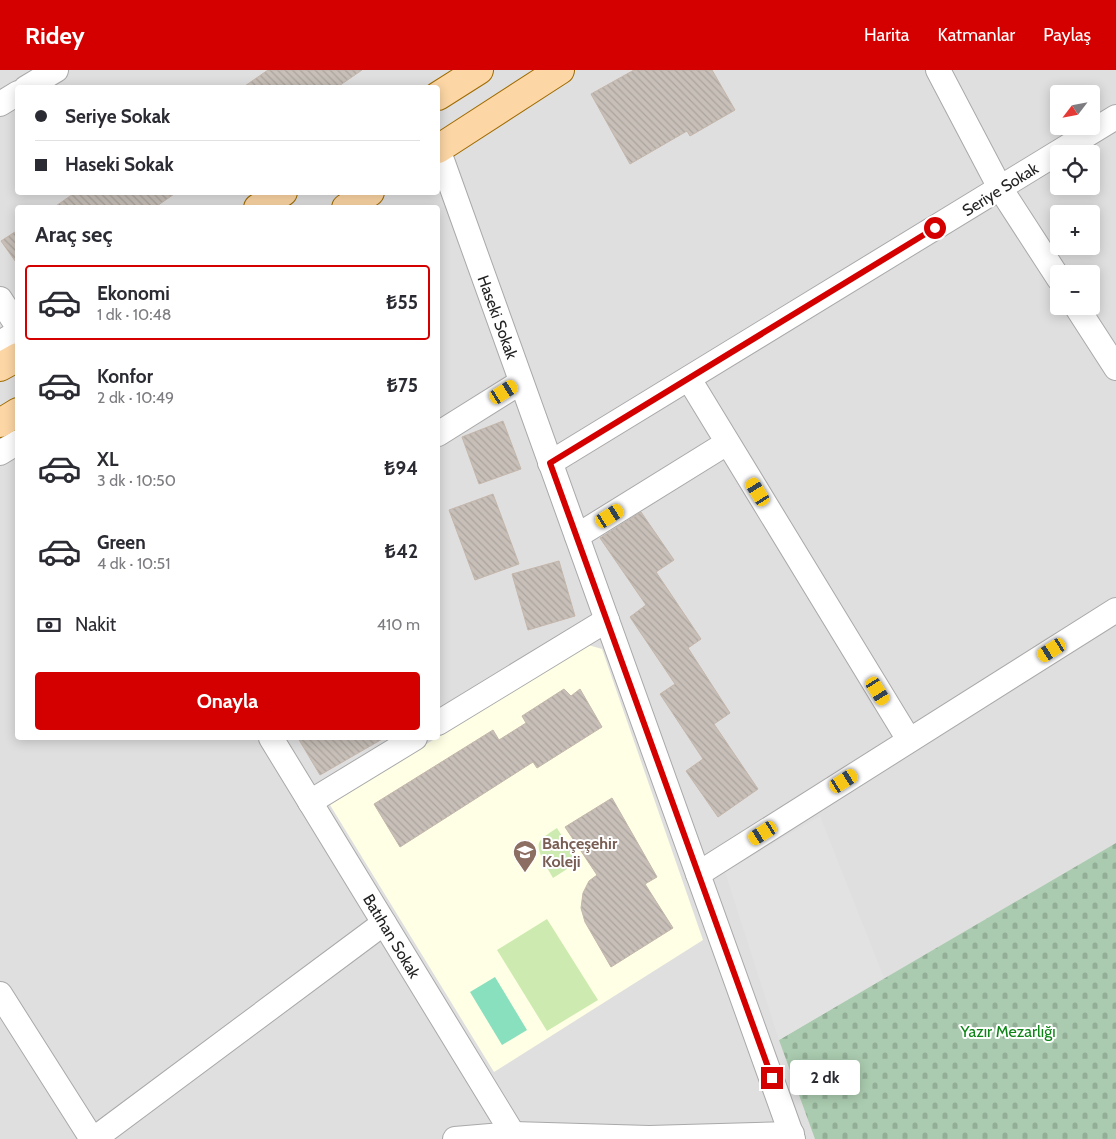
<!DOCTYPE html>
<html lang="tr">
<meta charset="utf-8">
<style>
:root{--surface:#fff;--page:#f7f7f7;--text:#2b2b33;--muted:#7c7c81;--line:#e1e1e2;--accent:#d40000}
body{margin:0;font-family:Cabin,sans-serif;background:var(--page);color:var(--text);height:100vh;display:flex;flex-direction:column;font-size:19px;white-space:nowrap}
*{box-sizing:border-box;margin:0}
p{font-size:16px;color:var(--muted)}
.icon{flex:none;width:28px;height:28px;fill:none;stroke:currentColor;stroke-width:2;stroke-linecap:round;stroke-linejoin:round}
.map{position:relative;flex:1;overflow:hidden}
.details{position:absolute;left:15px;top:135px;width:425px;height:535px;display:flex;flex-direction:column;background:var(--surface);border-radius:5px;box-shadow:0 2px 12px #0003}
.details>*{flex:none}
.top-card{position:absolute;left:15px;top:15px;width:425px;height:110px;border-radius:5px;box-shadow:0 2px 12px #0003;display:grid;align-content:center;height:110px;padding:0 20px;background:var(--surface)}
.needle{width:32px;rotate:238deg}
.buttons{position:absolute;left:1050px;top:15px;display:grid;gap:10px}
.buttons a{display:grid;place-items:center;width:50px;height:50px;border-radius:5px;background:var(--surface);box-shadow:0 2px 12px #0003;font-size:25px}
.end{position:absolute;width:22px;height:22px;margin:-11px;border:6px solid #d40000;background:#fff;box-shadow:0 0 0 2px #fff}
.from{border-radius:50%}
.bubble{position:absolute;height:35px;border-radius:5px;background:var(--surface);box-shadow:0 2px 12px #0003;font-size:16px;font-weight:700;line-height:35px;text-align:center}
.car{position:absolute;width:15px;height:30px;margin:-15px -8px;border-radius:6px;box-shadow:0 0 4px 1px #0007;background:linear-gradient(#f5c518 24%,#345 0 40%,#f5c518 0 76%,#345 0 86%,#f5c518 0)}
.top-card b{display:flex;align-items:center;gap:18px;height:48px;font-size:19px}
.top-card b+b{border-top:1px solid var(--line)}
.top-card i{width:12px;height:12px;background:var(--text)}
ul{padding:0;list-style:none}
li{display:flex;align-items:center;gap:15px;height:75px;margin:0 10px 8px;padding:0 10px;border:2px solid transparent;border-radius:5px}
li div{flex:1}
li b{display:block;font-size:19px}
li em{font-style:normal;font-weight:700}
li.current{border-color:var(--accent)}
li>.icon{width:45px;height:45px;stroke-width:1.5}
h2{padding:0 20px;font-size:22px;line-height:60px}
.pay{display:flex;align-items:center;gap:12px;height:55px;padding:0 20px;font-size:19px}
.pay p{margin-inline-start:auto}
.button{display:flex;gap:10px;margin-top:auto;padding:10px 20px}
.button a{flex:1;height:58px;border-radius:5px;background:var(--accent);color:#fff;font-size:20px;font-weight:700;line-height:58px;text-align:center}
header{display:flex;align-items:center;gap:30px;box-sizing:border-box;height:70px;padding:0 25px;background:var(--accent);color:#fff}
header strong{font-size:24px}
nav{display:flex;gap:28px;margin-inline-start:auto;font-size:18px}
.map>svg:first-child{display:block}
</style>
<header>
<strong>Ridey</strong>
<nav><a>Harita</a><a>Katmanlar</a><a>Paylaş</a></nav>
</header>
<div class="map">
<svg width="1116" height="1069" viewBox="0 0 1116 1069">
<defs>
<pattern id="cemetery-stones" width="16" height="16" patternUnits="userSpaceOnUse" patternTransform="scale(1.25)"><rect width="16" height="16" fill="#aacbaf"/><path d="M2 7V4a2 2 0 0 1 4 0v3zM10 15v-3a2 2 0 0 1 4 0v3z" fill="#92ae96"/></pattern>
<pattern id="building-back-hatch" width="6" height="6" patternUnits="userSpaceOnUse" patternTransform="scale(1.25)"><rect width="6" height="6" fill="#c7bfb8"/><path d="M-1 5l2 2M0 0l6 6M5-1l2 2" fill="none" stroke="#aba49e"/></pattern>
</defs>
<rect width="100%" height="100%" fill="#f2efe9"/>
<path fill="#e0dfdf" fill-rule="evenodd" d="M0 0H1116V1069H0ZM18 18H438V122H18ZM1059 24H1091V56H1059ZM1059 84H1091V116H1059ZM18 138H438V668H18ZM1059 144H1091V176H1059ZM1059 204H1091V236H1059Z"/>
<path fill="#ffffe5" d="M585 574 602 579 703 870 494 1002 330 735Z"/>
<g fill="#cdebb0">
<path d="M557 758 578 792 553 808C549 800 534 779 540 771 544 766 551 762 557 758Z"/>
<path d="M547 849 598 930 547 961 497 880Z"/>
</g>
<path fill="url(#cemetery-stones)" d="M1116 773V1069H815L779 970Z"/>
<path fill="#88e0be" d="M495 907 527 960 502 975 470 922Z"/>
<path fill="#e2e2e2" d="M820 746 884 908 779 970 725 802Z"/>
<g fill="url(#building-back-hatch)" stroke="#c4b6ab">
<path d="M268 0H362L336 18H242Z"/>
<path d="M634 0H712L735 40 690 66 687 61 630 94 591 24Z"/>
<path d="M76 122H177L154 138H53Z"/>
<path d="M18 160V195L1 171Z"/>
<path d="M503 351 521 399 479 414 462 367Z"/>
<path d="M493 424 519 494 475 510 449 440Z"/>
<path d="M641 442 674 490 656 502 701 569 688 578 730 643 714 654 758 719 718 747 686 701 703 689 660 624 675 614 630 547 646 535 600 468Z"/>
<path d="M559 491 575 546 528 560 512 504Z"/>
<path d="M564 619 571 626 580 619 602 657 537 698 533 692 400 777 374 734 493 660 499 670 526 653 522 646Z"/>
<path d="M298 668H384L320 705Z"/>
<path d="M612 728 657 807 645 814 673 858 611 897 585 852 581 838 583 823 589 811 597 805 565 757Z"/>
</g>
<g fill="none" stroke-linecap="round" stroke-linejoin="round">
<g stroke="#a9a9a9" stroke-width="26">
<g id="minor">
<path d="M938 0 1000 118 1059 209"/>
<path d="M26 18 56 0"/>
<path d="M0 34 18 23"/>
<path d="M438 79 793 1069"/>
<path d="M0 229 18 257"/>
<path d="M1076 236 1116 298"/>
<path d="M0 273 18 262"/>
<path d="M689 309 909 670"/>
<path d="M438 364 521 312"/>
<path d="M0 383 18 372"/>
<path d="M550 393 1116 47"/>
<path d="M577 466 727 373"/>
<path d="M438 653 607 550"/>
<path d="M271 668 513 1064"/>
<path d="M310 732 415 668"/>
<path d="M698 804 1116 540"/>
<path d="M0 924 92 1069"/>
<path d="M94 1069 384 853"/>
<path d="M455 1069 513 1064 649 1068 792 1064"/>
</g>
</g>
<g stroke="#a06b00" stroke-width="30">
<g id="major">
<path d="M438 26 479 0"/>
<path d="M438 79 560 0"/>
<path d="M258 138 283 122"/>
<path d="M346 138 370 122"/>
<path d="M0 297 18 287"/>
<path d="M0 353 18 342"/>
</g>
</g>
<use href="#minor" stroke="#fff" stroke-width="24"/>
<use href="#major" stroke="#fcd6a4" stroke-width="28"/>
</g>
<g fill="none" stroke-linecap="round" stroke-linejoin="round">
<path stroke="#d40000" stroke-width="6" d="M772 1008 550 393 935 158"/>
</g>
<defs>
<g id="school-pin" transform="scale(1.25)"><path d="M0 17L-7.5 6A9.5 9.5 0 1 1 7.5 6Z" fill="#8d6e63" stroke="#fff"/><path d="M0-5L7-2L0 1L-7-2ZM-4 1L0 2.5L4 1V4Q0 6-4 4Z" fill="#fff"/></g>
</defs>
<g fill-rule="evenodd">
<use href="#school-pin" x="525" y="782"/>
</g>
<g text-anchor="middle" stroke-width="4" stroke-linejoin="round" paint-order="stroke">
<g font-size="16" fill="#222" stroke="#fff">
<text transform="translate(1000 119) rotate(-32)" y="6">Seriye Sokak</text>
<text transform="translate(498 247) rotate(70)" y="6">Haseki Sokak</text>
<text transform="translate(392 866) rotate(59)" y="6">Batıhan Sokak</text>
</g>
<g font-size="16" font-weight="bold" fill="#785e54" stroke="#fff" text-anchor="start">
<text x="542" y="779">Bahçeşehir<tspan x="542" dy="18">Koleji</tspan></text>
</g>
<g font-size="16" fill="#0c8416" stroke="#fff">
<text x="1008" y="967">Yazır Mezarlığı</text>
</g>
</g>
</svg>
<div class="buttons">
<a><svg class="needle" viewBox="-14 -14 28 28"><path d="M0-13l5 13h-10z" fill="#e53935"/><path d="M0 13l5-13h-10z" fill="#7c7c81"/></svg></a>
<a><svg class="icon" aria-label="locate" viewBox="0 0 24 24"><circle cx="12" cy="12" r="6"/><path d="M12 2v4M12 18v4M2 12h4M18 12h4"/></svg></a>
<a>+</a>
<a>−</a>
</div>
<i class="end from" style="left:935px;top:158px"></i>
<i class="end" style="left:772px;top:1008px"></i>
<div class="bubble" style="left:790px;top:990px;width:70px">2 dk</div>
<i class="car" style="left:504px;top:322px;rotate:58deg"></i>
<i class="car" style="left:758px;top:422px;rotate:328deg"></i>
<i class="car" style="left:610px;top:446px;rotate:58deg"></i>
<i class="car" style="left:1052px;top:580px;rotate:238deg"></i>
<i class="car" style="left:878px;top:621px;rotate:148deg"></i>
<i class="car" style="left:844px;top:711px;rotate:58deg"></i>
<i class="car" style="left:763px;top:763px;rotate:238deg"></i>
<div class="top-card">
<b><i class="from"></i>Seriye Sokak</b>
<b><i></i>Haseki Sokak</b>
</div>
<section class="details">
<h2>Araç seç</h2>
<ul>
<li class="current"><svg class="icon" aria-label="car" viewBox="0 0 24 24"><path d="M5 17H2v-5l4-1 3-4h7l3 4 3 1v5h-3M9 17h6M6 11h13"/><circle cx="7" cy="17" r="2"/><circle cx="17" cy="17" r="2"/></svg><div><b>Ekonomi</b><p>1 dk · 10:48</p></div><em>₺55</em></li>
<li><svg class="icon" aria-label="car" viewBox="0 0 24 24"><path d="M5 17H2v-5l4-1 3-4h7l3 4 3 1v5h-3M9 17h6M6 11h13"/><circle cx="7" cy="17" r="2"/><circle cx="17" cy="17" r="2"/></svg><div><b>Konfor</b><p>2 dk · 10:49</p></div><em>₺75</em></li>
<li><svg class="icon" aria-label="car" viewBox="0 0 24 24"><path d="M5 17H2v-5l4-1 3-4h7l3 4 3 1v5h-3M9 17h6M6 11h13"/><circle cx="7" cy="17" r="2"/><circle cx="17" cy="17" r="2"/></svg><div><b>XL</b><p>3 dk · 10:50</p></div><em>₺94</em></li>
<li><svg class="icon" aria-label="car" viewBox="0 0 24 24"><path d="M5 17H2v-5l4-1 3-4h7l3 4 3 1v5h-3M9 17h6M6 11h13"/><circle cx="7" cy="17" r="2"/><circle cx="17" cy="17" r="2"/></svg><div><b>Green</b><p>4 dk · 10:51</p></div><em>₺42</em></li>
</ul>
<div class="pay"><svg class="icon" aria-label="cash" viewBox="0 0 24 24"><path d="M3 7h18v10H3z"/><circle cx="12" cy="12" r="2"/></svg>Nakit<p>410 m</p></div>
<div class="button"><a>Onayla</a></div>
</section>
</div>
